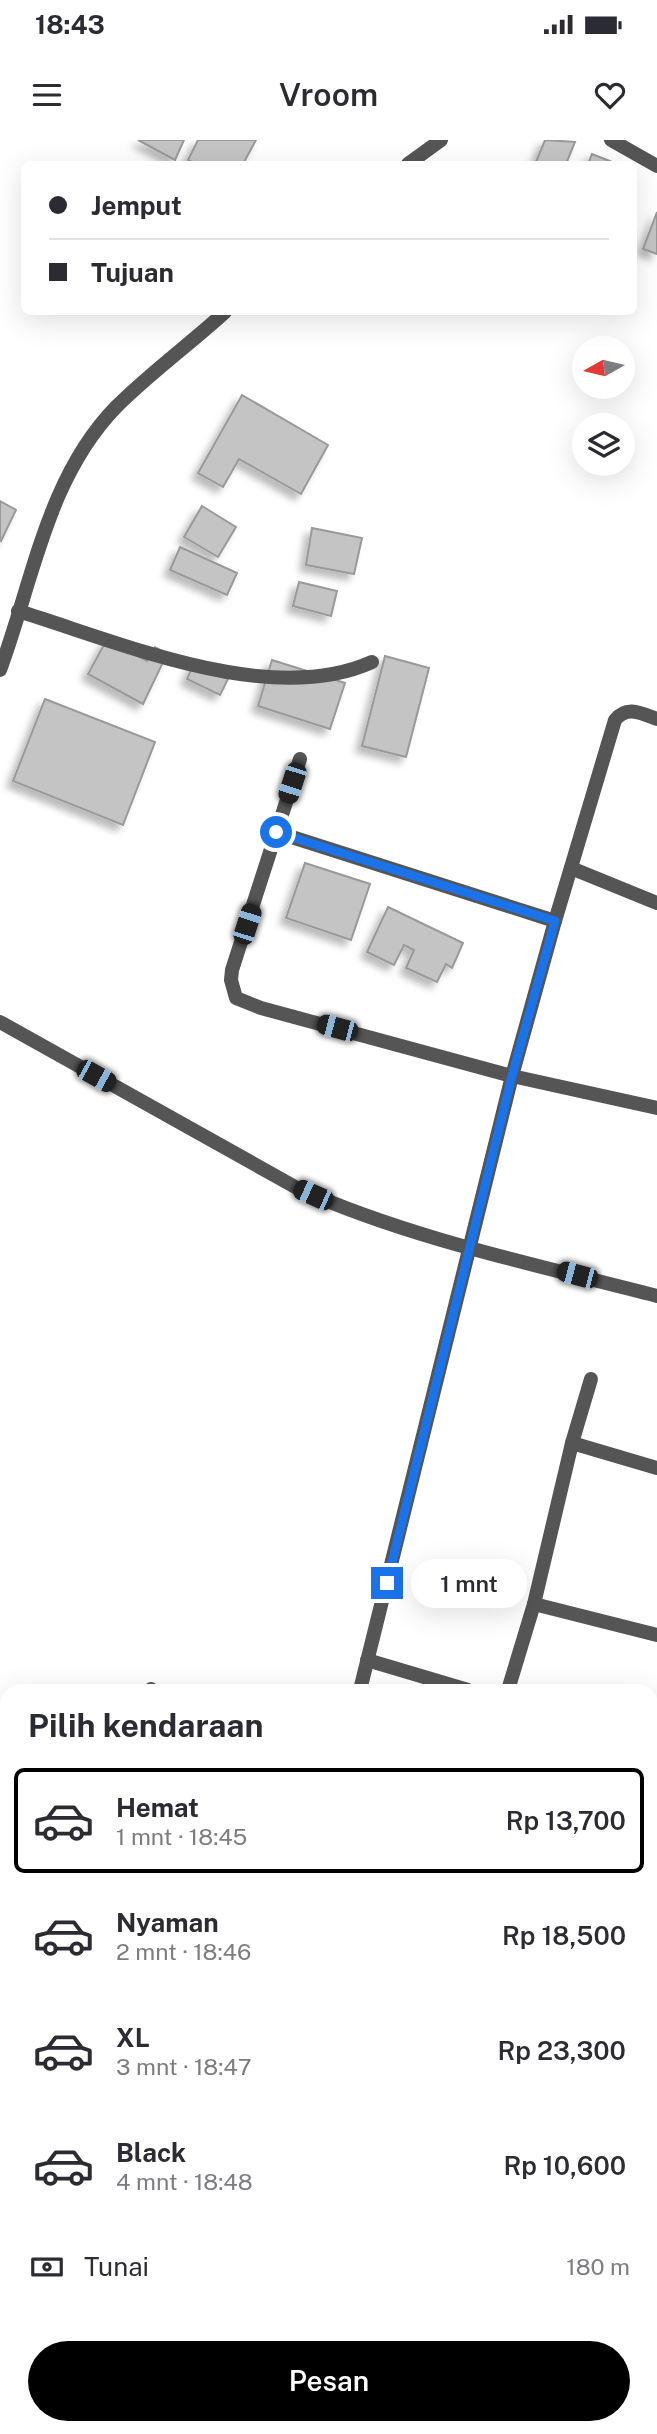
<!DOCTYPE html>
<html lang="id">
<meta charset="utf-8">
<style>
:root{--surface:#fff;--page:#f7f7f7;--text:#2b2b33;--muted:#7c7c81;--line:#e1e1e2;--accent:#000}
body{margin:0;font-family:"Public Sans",sans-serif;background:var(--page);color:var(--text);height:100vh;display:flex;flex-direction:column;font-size:26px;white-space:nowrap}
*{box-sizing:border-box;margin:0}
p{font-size:23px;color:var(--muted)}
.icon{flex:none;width:38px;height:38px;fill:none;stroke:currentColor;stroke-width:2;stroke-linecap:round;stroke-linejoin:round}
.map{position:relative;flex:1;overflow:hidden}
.side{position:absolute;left:0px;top:1544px;width:658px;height:751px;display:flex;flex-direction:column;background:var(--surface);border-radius:21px 21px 0 0;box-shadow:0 7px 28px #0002}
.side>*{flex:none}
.top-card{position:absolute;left:21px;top:21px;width:616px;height:154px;border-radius:10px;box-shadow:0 7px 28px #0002;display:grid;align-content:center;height:154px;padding:0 28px;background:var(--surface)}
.needle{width:46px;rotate:262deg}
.buttons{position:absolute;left:572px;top:196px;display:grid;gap:14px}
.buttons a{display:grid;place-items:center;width:63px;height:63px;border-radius:50%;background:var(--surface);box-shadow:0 7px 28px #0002;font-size:35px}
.end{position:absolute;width:32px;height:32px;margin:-16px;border:9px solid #1a73e8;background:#fff;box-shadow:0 0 0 4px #fff}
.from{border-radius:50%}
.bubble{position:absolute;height:49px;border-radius:24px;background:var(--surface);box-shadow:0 7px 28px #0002;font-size:23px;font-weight:600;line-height:49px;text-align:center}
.car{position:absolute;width:21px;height:42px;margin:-21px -10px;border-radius:9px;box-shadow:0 0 5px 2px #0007;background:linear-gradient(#222 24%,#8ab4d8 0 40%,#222 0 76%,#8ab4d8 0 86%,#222 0)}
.top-card b{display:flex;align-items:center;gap:24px;height:66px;font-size:26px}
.top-card b+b{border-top:2px solid var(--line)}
.top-card i{width:18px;height:18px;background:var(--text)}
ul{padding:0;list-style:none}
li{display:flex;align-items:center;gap:21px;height:105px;margin:0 14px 10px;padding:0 14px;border:4px solid transparent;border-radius:10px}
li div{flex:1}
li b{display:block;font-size:26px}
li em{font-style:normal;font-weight:600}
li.current{border-color:var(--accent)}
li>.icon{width:63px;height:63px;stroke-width:1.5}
h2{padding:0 28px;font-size:32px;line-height:84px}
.pay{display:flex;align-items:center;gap:18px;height:77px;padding:0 28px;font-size:26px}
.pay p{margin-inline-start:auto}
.action{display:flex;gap:14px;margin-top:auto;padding:14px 28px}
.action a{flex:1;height:80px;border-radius:42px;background:var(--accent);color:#fff;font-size:28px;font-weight:600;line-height:80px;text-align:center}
.status{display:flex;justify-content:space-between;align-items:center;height:49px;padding:0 35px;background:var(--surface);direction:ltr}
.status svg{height:19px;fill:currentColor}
header{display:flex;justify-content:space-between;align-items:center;height:91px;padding:0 28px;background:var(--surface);font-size:32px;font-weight:600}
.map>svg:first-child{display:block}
</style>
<div class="status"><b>18:43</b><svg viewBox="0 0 49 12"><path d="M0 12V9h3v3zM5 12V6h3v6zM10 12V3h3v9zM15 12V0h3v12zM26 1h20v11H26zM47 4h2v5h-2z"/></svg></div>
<header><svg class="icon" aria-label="menu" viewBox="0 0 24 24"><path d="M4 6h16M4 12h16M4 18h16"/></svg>Vroom<svg class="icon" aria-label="heart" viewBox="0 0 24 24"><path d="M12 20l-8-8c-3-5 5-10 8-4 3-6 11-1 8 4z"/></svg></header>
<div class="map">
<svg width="657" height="2294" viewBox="0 0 657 2294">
<defs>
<filter id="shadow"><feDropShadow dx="-6" dy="6" stdDeviation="3.5" flood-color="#0004"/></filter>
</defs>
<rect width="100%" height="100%" fill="#fff"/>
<g fill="#c4c4c4" stroke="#999" stroke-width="2" filter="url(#shadow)">
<path d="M138 0H184L175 20Z"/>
<path d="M198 0H256L243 24H196L188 20Z"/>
<path d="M545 0 575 2 566 24H535Z"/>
<path d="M592 14 617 24H588Z"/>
<path d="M657 72V114L643 109Z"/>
<path d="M242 255 328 305 301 354 239 319 223 347 198 333Z"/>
<path d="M0 361 16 370 1 401 0 400Z"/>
<path d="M202 366 236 387 218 417 184 397Z"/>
<path d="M312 388 362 398 354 434 306 425Z"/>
<path d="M180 407 237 433 227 455 170 430Z"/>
<path d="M299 442 337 451 331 476 293 466Z"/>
<path d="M107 499 147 521 155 507 167 514 143 564 88 534Z"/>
<path d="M385 516 429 528 406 617 362 606Z"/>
<path d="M272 520 345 543 330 589 258 566Z"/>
<path d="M194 523 228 539 220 555 187 539Z"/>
<path d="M45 559 155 602 123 685 13 641Z"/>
<path d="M305 723 370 744 351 800 286 778Z"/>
<path d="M388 767 463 803 452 828 446 824 437 842 406 828 414 810 404 805 394 825 367 812Z"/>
</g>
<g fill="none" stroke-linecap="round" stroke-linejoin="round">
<g stroke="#555" stroke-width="14">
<path d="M611 0 657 26"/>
<path d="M408 24 441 0"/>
<path d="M18 471C120 502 270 568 372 522"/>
<path d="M0 530C33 441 47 338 116 267 150 233 190 204 225 172"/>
<path d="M300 619 232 830 231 840 236 858 261 868 512 936 657 968"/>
<path d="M276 692 555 781 615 580C627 565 641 573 657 579"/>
<path d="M571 728 657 763"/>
<path d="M0 882 297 1048C411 1099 537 1125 657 1156"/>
<path d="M572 1303 591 1239"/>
<path d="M534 1464 657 1495"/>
<path d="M367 1520 468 1550"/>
<path d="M151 1550V1549"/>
<path d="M360 1550 512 936 555 781"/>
<path d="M508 1550 534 1464 572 1303 657 1328"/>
<path d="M0 1585 7 1587"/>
<path d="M651 1599 657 1601"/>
<path d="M0 1757 7 1759"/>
<path d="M651 1760 657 1761"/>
<path d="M0 1944 7 1946"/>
<path d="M651 1964 657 1965"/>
<path d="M0 2179 7 2157"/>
<path d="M0 2250 7 2252"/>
<path d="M341 2287 342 2294"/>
<path d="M141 2294 147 2287"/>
</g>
</g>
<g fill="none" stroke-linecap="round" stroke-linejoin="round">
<path stroke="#1a73e8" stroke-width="9" d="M276 692 555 781 512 936 387 1443"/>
</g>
</svg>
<div class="buttons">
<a><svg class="needle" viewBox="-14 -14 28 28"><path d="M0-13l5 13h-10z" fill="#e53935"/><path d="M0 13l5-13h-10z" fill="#7c7c81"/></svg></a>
<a><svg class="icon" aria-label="layers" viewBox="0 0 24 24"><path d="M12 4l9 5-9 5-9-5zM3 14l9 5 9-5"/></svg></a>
</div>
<i class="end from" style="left:276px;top:692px"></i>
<i class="end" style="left:387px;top:1443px"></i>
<div class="bubble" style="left:411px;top:1419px;width:116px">1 mnt</div>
<i class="car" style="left:292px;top:643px;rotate:198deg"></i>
<i class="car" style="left:247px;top:784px;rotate:18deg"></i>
<i class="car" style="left:337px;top:888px;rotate:285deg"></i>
<i class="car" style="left:96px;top:936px;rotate:119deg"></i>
<i class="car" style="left:313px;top:1055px;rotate:294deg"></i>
<i class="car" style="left:577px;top:1135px;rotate:285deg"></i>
<div class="top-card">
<b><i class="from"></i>Jemput</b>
<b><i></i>Tujuan</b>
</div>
<section class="side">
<h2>Pilih kendaraan</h2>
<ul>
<li class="current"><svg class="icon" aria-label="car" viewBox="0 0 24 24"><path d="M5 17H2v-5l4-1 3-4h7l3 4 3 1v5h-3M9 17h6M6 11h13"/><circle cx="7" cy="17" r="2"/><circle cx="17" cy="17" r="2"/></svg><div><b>Hemat</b><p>1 mnt · 18:45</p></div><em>Rp 13,700</em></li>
<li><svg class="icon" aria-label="car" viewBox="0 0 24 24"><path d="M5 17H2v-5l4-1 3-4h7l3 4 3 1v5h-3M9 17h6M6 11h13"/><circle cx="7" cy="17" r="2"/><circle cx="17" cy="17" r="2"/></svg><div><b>Nyaman</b><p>2 mnt · 18:46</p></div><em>Rp 18,500</em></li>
<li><svg class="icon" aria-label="car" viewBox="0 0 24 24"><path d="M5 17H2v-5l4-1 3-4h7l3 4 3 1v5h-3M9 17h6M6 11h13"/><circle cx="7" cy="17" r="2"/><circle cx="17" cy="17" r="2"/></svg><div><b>XL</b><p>3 mnt · 18:47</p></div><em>Rp 23,300</em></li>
<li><svg class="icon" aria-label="car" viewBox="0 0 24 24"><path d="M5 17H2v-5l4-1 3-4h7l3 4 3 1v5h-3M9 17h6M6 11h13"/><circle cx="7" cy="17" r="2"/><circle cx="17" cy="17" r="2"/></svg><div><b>Black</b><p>4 mnt · 18:48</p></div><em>Rp 10,600</em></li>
</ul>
<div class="pay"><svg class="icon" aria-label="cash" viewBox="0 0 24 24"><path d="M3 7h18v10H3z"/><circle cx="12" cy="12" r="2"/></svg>Tunai<p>180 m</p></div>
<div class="action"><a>Pesan</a></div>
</section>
</div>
